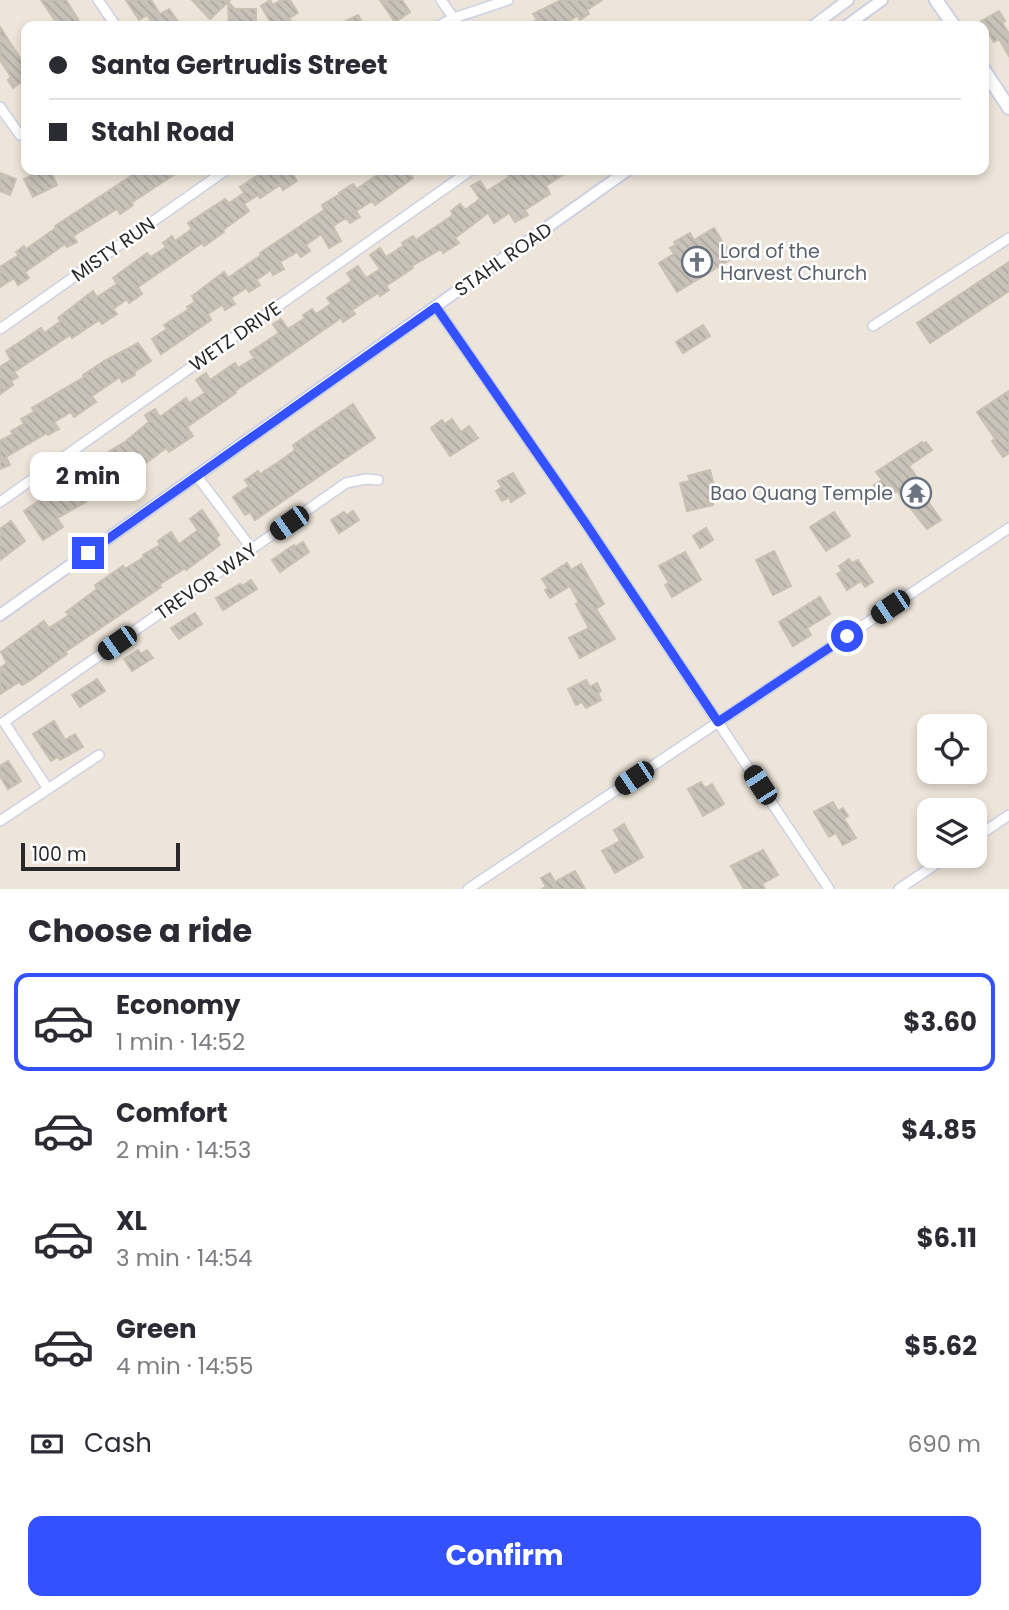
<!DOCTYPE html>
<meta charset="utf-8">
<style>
:root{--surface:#fff;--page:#f7f7f7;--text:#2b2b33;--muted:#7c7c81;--line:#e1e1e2;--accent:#3451ff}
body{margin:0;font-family:Poppins,sans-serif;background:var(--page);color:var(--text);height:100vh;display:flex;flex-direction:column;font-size:26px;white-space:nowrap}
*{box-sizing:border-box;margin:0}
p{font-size:23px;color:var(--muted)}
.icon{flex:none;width:38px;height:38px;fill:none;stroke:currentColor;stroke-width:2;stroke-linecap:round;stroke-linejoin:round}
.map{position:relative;height:889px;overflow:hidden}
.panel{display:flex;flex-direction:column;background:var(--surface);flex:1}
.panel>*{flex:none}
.top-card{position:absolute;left:21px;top:21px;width:968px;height:154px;border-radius:14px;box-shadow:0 4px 10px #0003;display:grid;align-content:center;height:154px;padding:0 28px;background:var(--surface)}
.tools{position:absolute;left:917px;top:714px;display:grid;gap:14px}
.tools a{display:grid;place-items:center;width:70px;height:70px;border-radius:14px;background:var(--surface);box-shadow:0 4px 10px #0003;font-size:35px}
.scale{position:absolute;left:21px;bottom:18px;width:159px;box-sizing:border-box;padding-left:7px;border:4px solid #292929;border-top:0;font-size:19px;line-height:24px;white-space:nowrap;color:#292929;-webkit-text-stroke:5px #fff;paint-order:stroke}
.end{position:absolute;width:32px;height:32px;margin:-16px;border:9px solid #3451ff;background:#fff;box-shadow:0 0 0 4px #fff}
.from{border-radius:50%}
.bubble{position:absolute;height:49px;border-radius:14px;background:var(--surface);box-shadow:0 4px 10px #0003;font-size:23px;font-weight:700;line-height:49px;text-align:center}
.car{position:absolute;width:21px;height:42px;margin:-21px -10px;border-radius:9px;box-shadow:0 0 5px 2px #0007;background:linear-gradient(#222 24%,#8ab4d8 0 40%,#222 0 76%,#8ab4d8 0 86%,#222 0)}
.top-card b{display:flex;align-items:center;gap:24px;height:66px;font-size:26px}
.top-card b+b{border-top:2px solid var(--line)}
.top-card i{width:18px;height:18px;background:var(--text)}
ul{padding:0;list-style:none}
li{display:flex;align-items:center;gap:21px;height:98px;margin:0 14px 10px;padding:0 14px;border:4px solid transparent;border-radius:14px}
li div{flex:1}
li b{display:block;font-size:26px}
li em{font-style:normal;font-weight:700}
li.selected{border-color:var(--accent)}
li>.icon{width:63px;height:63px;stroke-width:1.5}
h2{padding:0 28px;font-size:32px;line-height:84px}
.pay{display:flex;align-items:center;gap:18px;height:77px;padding:0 28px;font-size:26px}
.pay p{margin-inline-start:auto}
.cta{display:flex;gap:14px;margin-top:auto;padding:14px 28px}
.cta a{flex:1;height:80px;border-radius:14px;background:var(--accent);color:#fff;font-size:28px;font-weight:700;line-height:80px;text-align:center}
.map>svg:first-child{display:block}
</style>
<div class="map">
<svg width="1009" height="889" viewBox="0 0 1009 889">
<defs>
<pattern id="building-back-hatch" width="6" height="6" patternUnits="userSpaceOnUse" patternTransform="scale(1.75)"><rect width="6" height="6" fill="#c8c2b9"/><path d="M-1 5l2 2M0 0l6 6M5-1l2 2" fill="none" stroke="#aca79f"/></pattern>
</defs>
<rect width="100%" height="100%" fill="#ede5d9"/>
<g fill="url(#building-back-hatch)" stroke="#c8c1b2" stroke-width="2">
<path d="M41 0H66L82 26H59Z"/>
<path d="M126 0H151L160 14 169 9 181 26H155L147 15 139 20Z"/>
<path d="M192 0H230L228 2 235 9H256V26H229L228 2 210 19Z"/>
<path d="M270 0 273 5 281 0H290L298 13 289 18 292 23 287 26H273L261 6Z"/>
<path d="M380 0H402L410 12 395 22Z"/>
<path d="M561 0H602L587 10 589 14 580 20 577 16 561 26H527L537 20 533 14Z"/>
<path d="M999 11 1005 21 1002 22 1009 34V56L999 39 994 42 981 21Z"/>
<path d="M358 15 364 26H336Z"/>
<path d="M0 27 22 61 26 58V79L13 88 8 80 11 77 0 60Z"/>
<path d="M35 170H50L57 185 33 197 24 179 37 173Z"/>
<path d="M127 170H181L131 203 133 205 120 214 117 209 73 236 77 242 67 247 65 244 25 272 29 278 18 285 14 278 0 287V267L19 255 16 252 24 246 26 249 56 228 55 226 131 176Z"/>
<path d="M266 170H290L297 181 283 190 280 185 260 198 258 195 244 204 249 211 223 230 224 232 204 246 202 243 138 287 142 294 129 303 127 299 113 309 117 314 102 324 99 320 72 338 70 335 14 372 18 377 11 381 13 385 0 394V367L11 360 6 351 41 328 44 333 61 321 58 318 93 291 97 297 117 284 113 278 147 253 151 257 166 247 163 243 172 236 175 241 192 229 188 223 225 199 229 203 244 193 240 187Z"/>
<path d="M384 170H407L413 178 375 205 372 201 356 211 360 217 350 223 346 218 333 226 341 241 329 248 321 234 306 245 310 251 301 257 297 252 280 262 284 269 273 275 271 270 256 280 260 285 249 292 246 288 231 298 235 304 225 310 222 305 208 314 211 320 161 354 152 339 167 329 164 325 189 309 187 307 195 302 192 296 224 272 228 278 261 255 260 253 324 210 322 205 340 194 339 193 353 184 357 189Z"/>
<path d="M504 170H570L546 186 550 194 525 210 528 215 515 222 509 213 494 223 488 213 455 238 459 243 443 253 441 249 412 266 413 268 386 286 389 290 380 296 378 293 352 310 355 314 343 322 341 318 235 391 236 393 187 427 193 436 169 452 166 448 133 473 135 476 120 486 118 482 100 494 97 490 84 499 86 502 57 518 63 527 43 540 24 511 58 488 61 493 82 482 77 474 86 468 90 473 106 463 102 456 126 441 149 422 145 415 155 409 160 417 186 398 189 403 205 393 196 380 206 373 210 380 235 363 238 368 254 358 250 352 279 333 273 324 281 319 288 329 305 318 303 315 312 309 316 314 331 304 327 298 352 281 347 273 358 266 366 278 380 269 370 255 380 248 386 257 403 246 402 243 413 236 416 240 453 215 451 211 460 204 465 210 480 199 471 186 480 181 487 191 509 177Z"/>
<path d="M0 173 16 179 10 195 0 191Z"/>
<path d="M714 228 733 258 677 292 659 263 674 254 670 248 676 245 674 242 690 233 694 240Z"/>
<path d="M1009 262V291L930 343 917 323Z"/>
<path d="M703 325 710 336 683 353 676 342Z"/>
<path d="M138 343 151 361 134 372 135 375 122 382 120 377 92 396 96 402 74 417 71 412 54 422 59 429 48 435 47 433 6 457 10 465 0 469V441L13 434 11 431 24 424 21 419 34 412 32 408 84 377 83 375 104 361Z"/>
<path d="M1009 391V453L1003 457 992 441 995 439 977 412Z"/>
<path d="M353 404 375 438 255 520 250 512 245 515 233 497 249 486 245 480 258 471 260 474 280 461 295 450 293 445Z"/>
<path d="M452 419 461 432 469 426 478 438 450 456 431 428 442 420 445 424Z"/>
<path d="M922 442 923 444 926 442 932 450 909 466 931 497 927 500 941 520 927 529 897 491 884 500 874 485 882 480 876 472Z"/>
<path d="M710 470 717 498 712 499 713 505 687 511 680 483 690 481 688 476Z"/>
<path d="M513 473 525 493 511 502 509 497 502 501 496 491 502 487 498 481Z"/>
<path d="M202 510 219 535 216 538 220 545 186 570 185 568 159 585 161 587 65 652 67 654 31 680 22 685 19 682 0 694V668L7 663 1 652 44 621 49 628 69 615 66 612 97 589 95 585 123 566 125 569 144 557 143 555 160 545 158 541 171 532 179 544 198 530 190 519Z"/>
<path d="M353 511 359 520 339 533 331 520 344 512 347 515Z"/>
<path d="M834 512 850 536 826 551 810 527Z"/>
<path d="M11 521 25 541 0 560V529Z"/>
<path d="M706 528 713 540 700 548 693 536Z"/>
<path d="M303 542 309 552 280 572 272 560 294 545 295 547Z"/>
<path d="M774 551 791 586 773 595 756 560Z"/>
<path d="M685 552 701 580 672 597 665 585 669 583 659 566Z"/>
<path d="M849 559 852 563 858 560 873 582 865 587 861 581 847 590 837 574 842 571 839 566Z"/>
<path d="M567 563 571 570 581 564 604 604 596 609 615 639 580 658 569 638 589 628 576 604 579 603 570 586 550 598 545 590 548 588 542 579Z"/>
<path d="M251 580 257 589 223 610 216 598 240 584 242 586Z"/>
<path d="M820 597 830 614 807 628 811 635 793 646 779 622Z"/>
<path d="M195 613 202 624 179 639 171 628Z"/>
<path d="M138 650 141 654 147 650 153 658 132 671 124 659Z"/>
<path d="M97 679 105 691 80 707 72 695Z"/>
<path d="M586 680 590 687 597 683 601 691 598 693 601 700 586 708 582 702 576 705 568 689Z"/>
<path d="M54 721 65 740 75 734 83 747 60 760 58 757 51 761 33 734Z"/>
<path d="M8 761 21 781 8 789 0 776V766Z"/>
<path d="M701 782 705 788 712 784 724 804 703 816 688 789Z"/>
<path d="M833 802 838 811 843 808 848 816 844 819 856 838 843 845 836 833 829 837 814 812Z"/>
<path d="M624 824 643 857 615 873 602 851 620 841 614 830Z"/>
<path d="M763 850 778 875 762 884 765 889H744L731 866Z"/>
<path d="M575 871 585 889H542L546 887 541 878 550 873 555 882Z"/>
</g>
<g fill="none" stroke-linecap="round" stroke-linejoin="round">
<g stroke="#ced1e4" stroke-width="12">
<g id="minor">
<path d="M98 0 116 26"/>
<path d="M441 0 459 26"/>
<path d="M438 26 454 18 508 0"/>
<path d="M0 107 20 135"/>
<path d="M436 307 584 521 829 889"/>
<path d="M873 326 1009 238"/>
<path d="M0 329 226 170"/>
<path d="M197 476 252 549"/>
<path d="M0 502 471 170"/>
<path d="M48 789 4 722 346 483 366 479 378 480"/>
<path d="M0 821 99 755"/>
<path d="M975 838 1009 815"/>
<path d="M468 889 1009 528"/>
<path d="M899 889 948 856"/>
</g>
</g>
<g stroke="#ced1e4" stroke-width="14">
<g id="tertiary">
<path d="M813 26 848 0"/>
<path d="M846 26 882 0"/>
<path d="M0 615 628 170"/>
</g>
</g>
<g stroke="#ced1e4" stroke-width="16">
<g id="secondary">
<path d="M936 0 954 26"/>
<path d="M984 70 1009 108"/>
</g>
</g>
<use href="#minor" stroke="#fff" stroke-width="9"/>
<use href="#tertiary" stroke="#fff" stroke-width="10"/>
<use href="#secondary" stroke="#fff" stroke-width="12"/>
</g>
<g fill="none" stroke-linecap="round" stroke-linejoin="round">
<path stroke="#3451ff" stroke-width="9" d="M88 553 436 307 584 521 718 722 847 636"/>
</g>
<defs>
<g id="church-ring" transform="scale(1.575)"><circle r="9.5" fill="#fff" stroke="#6b7280" stroke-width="1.5"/><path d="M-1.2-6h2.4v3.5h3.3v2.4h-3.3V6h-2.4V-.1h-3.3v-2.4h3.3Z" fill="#6b7280"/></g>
<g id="temple-ring" transform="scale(1.575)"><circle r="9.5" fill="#fff" stroke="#6b7280" stroke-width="1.5"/><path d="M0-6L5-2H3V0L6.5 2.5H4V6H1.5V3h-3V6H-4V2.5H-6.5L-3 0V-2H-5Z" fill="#6b7280"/></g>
</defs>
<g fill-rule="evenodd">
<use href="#church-ring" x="697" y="262"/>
<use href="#temple-ring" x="916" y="493"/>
</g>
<g text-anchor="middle" stroke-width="5" stroke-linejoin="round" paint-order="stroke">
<g font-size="19" fill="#292929" stroke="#fff">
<text transform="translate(113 249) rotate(-35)" y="7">MISTY RUN</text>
<text transform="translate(503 259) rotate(-35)" y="7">STAHL ROAD</text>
<text transform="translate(235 336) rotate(-35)" y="7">WETZ DRIVE</text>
<text transform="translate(206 581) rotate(-35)" y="7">TREVOR WAY</text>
</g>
<g font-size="19" fill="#5b616d" stroke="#fff" text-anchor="start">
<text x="720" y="258">Lord of the<tspan x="720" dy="22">Harvest Church</tspan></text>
<text x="893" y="500" text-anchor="end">Bao Quang Temple</text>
</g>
</g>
</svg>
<div class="tools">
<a><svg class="icon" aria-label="locate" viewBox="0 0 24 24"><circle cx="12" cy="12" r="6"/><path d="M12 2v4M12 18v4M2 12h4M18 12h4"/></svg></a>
<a><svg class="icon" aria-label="layers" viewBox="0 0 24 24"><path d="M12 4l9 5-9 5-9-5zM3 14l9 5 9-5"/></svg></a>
</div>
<div class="scale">100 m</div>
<i class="end from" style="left:847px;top:636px"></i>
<i class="end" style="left:88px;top:553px"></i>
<div class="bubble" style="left:30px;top:452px;width:116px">2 min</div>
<i class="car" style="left:289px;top:523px;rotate:235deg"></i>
<i class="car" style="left:890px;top:607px;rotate:236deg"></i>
<i class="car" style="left:117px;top:643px;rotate:235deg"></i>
<i class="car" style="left:634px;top:778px;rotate:236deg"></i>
<i class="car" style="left:760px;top:785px;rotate:327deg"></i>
<div class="top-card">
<b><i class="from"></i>Santa Gertrudis Street</b>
<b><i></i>Stahl Road</b>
</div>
</div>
<section class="panel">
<h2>Choose a ride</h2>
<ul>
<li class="selected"><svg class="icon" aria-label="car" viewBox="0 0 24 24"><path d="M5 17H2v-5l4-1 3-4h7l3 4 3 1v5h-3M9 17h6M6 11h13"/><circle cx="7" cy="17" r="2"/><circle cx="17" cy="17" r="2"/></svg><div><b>Economy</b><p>1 min · 14:52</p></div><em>$3.60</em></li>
<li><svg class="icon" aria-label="car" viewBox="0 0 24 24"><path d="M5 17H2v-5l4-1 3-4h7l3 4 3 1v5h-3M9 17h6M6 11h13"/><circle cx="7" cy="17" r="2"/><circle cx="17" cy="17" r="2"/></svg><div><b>Comfort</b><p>2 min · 14:53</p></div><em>$4.85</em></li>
<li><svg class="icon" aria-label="car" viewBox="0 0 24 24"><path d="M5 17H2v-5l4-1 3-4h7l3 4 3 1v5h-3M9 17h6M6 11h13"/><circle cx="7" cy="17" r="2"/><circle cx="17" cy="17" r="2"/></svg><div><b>XL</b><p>3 min · 14:54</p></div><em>$6.11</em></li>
<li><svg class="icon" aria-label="car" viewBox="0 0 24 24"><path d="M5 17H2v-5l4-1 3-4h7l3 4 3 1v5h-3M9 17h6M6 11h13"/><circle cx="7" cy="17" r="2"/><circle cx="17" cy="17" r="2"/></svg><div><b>Green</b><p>4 min · 14:55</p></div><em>$5.62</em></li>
</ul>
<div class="pay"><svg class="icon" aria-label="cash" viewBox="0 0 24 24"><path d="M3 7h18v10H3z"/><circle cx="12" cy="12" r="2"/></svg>Cash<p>690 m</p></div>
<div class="cta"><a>Confirm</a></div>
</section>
